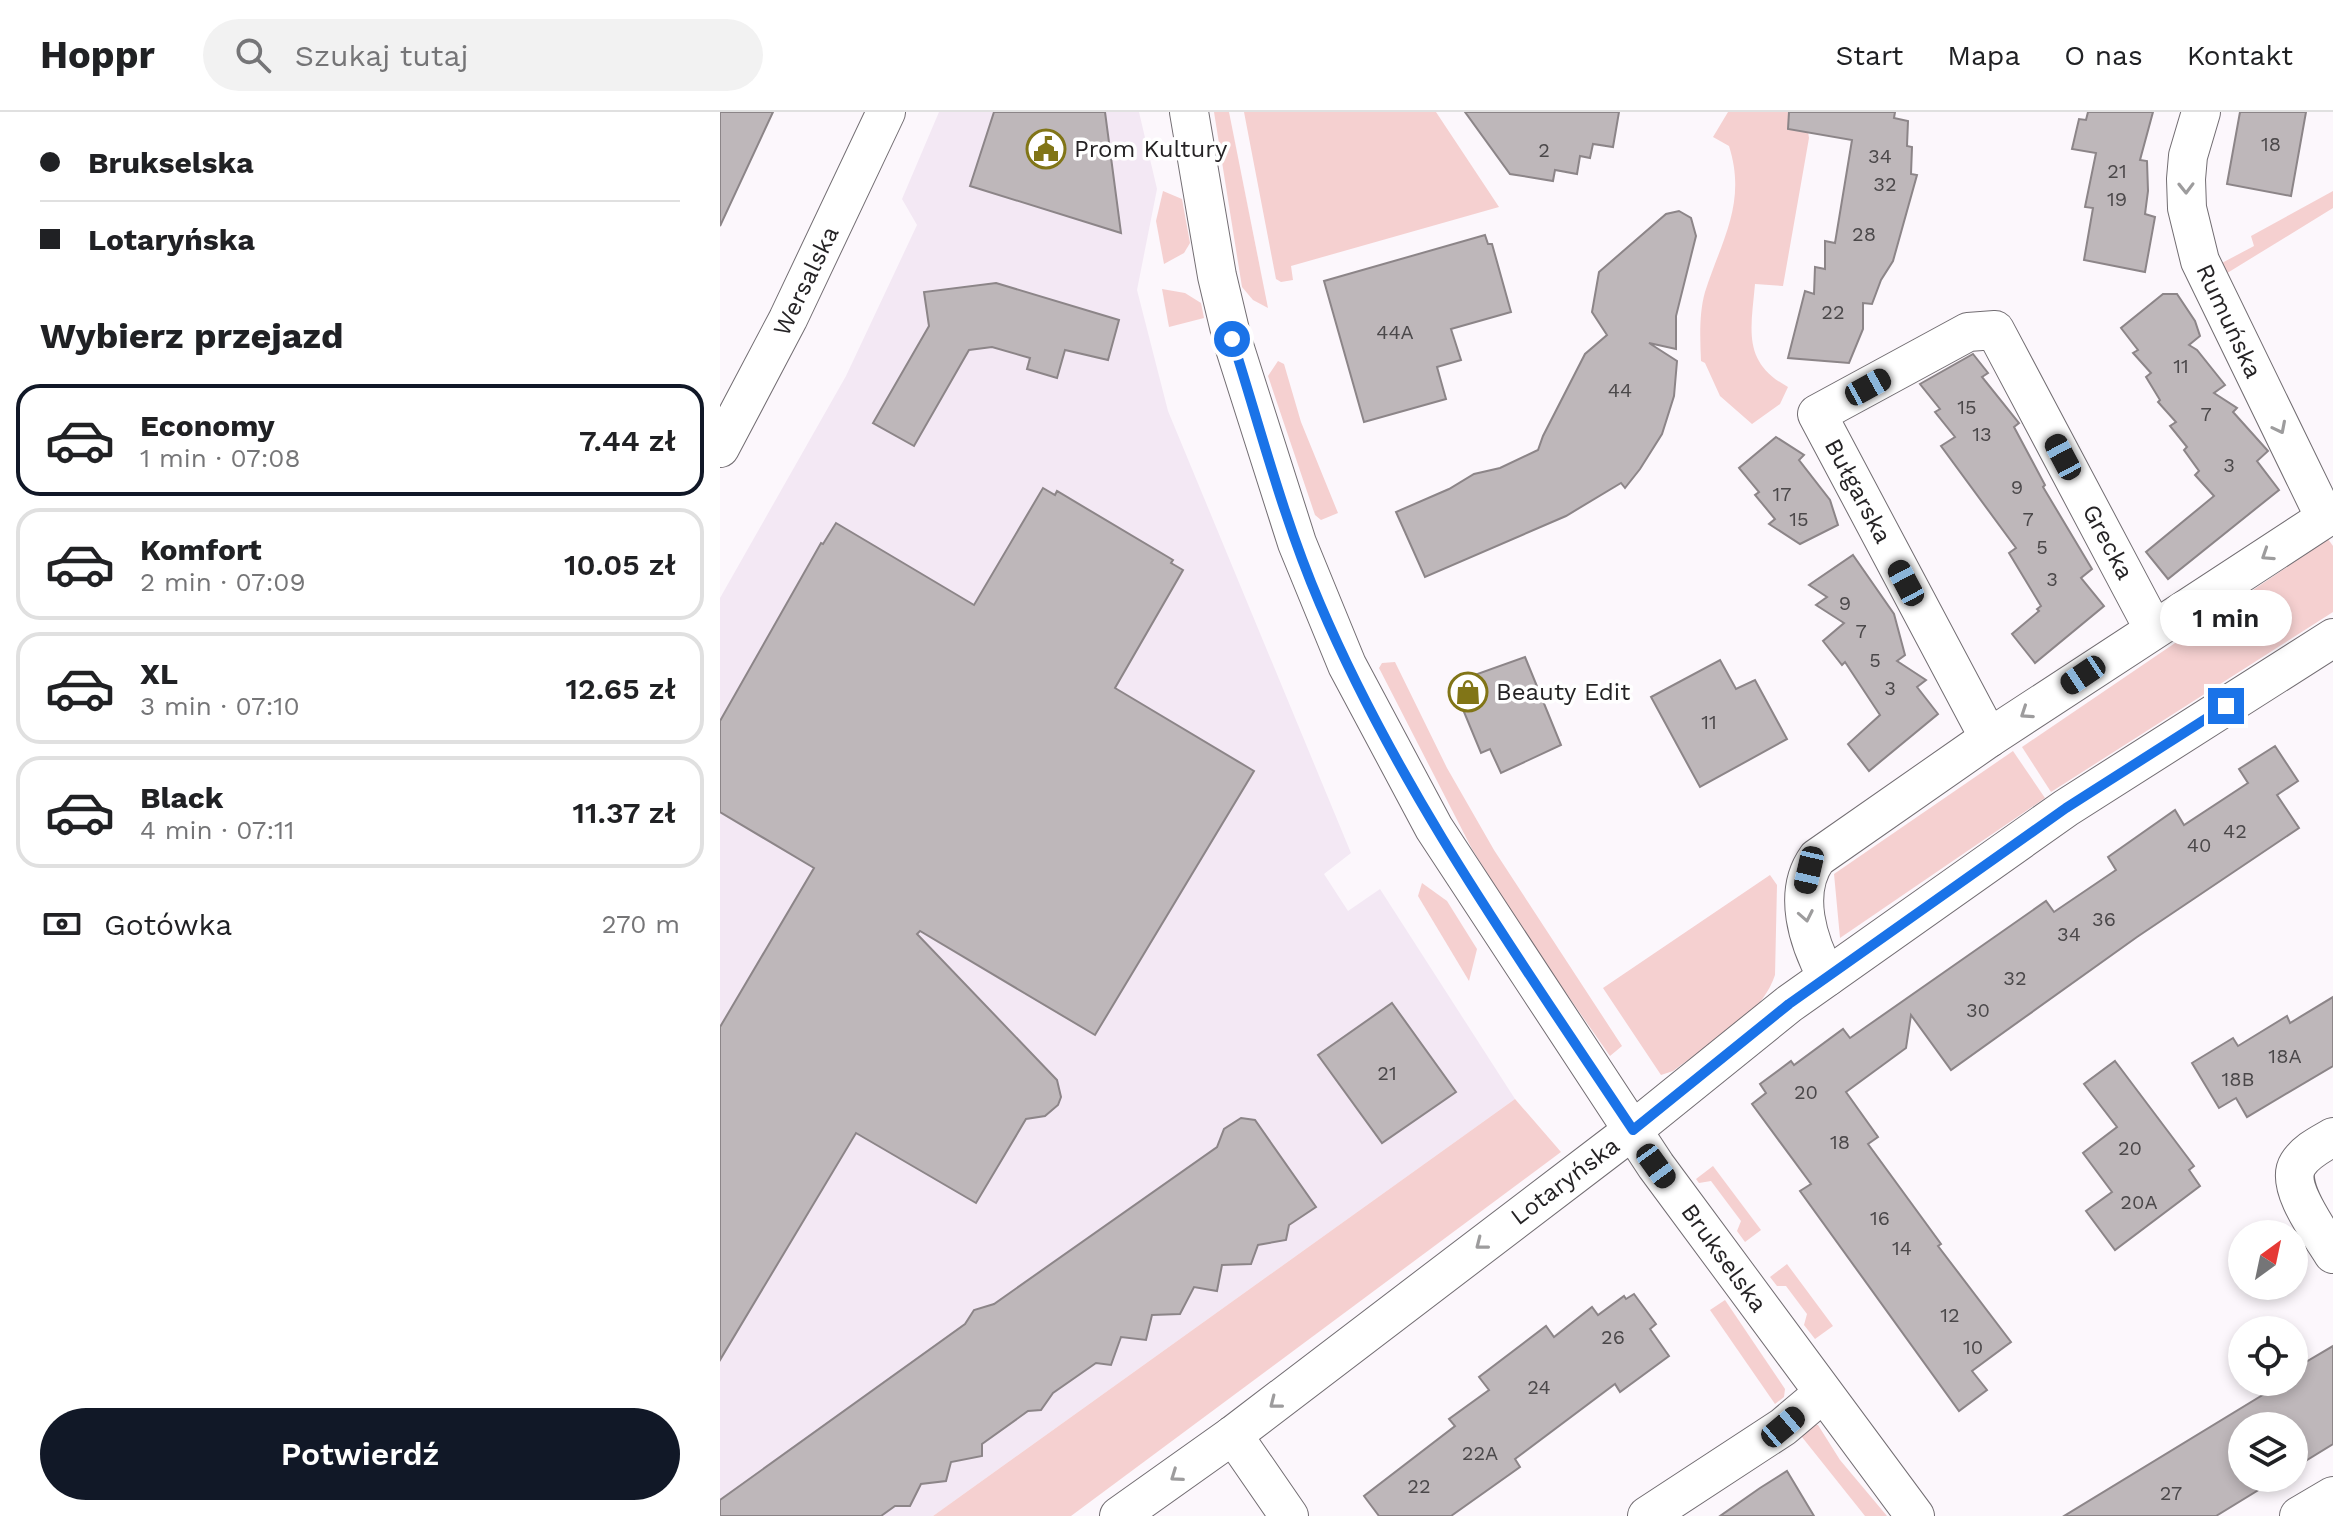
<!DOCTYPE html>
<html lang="pl">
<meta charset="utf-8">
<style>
:root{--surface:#fff;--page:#f2f2f2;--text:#202124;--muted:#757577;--line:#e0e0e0;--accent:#111827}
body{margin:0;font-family:"Work Sans",sans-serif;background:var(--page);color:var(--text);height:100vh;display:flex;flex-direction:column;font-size:30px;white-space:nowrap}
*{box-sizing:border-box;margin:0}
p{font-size:26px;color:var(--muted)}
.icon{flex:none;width:44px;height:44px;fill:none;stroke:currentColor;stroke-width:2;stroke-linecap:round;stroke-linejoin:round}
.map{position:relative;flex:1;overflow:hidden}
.drawer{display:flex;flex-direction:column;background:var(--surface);width:720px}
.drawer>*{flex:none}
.guide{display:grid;align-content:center;height:176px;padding:0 40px;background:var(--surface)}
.needle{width:52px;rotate:33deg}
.fabs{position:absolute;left:1508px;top:1108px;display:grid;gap:16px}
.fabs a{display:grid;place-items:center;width:80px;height:80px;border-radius:50%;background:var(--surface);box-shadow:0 4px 12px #0003;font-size:40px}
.end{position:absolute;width:36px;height:36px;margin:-18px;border:10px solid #1a73e8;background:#fff;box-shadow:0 0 0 4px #fff}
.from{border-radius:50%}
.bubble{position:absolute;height:56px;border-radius:28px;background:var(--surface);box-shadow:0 4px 12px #0003;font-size:26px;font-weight:600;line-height:56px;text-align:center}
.car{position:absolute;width:24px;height:48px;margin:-24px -12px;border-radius:10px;box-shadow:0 0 6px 2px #0007;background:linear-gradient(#222 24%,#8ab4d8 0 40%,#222 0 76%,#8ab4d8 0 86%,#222 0)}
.guide b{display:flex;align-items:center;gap:28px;height:76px;font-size:30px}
.guide b+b{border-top:2px solid var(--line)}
.guide i{width:20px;height:20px;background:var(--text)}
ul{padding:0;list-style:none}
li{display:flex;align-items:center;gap:24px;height:112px;margin:0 16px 12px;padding:0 24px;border:4px solid var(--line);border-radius:24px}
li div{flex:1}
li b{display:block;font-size:30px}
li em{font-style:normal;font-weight:600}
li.active{border-color:var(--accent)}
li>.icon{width:72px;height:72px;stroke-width:1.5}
h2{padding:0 40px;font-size:36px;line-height:96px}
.pay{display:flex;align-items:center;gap:20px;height:88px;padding:0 40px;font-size:30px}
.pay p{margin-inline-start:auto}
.cta{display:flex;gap:16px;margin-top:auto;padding:16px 40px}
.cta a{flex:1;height:92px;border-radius:48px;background:var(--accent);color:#fff;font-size:32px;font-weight:600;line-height:92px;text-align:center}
header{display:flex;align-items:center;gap:48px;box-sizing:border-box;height:112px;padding:0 40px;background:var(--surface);border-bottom:2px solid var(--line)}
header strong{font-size:38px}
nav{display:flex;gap:44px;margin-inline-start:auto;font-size:28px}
.search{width:560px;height:72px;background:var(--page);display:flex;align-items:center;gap:20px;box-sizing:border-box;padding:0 28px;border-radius:44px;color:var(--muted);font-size:30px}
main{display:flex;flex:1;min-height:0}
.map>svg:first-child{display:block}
</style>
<header>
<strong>Hoppr</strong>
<div class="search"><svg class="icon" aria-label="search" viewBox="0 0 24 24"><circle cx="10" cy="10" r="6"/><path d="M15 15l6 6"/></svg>Szukaj tutaj</div>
<nav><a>Start</a><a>Mapa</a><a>O nas</a><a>Kontakt</a></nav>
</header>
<main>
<section class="drawer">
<div class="guide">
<b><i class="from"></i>Brukselska</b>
<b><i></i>Lotaryńska</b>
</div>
<h2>Wybierz przejazd</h2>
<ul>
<li class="active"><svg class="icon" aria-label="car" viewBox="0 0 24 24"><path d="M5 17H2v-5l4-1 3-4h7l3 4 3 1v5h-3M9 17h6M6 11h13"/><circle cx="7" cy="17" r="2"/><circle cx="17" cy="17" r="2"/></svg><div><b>Economy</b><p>1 min · 07:08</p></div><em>7.44 zł</em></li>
<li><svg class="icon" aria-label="car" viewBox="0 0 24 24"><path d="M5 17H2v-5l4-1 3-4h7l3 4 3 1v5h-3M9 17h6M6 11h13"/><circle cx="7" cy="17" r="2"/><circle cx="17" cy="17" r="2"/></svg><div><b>Komfort</b><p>2 min · 07:09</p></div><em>10.05 zł</em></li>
<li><svg class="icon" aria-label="car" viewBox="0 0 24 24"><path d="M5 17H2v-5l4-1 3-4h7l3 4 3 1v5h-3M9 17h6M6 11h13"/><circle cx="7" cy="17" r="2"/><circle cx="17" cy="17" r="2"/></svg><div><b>XL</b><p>3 min · 07:10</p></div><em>12.65 zł</em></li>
<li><svg class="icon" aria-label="car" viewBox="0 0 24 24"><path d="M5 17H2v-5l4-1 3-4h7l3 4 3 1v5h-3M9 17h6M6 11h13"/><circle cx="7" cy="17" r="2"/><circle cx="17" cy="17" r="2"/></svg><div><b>Black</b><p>4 min · 07:11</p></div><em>11.37 zł</em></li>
</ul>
<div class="pay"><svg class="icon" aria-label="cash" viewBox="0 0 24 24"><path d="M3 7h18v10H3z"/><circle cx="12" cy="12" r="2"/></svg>Gotówka<p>270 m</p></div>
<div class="cta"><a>Potwierdź</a></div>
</section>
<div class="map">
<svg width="1613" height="1404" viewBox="0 0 1613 1404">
<rect width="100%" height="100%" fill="#fcf7fc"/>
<path fill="#f3e8f4" d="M219 0H419L437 77 417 178 448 299 631 741 604 762 628 799 660 777 795 987 213 1404H0V486L126 264 197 113 182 87Z"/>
<g fill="#f5d0d0">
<path d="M494 0H509L548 196 533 188 522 175Z"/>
<path d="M524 0H716L779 95 571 154 573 168 561 170 556 167Z"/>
<path d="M1008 0H1085L1089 26 1063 174 1035 172C1031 218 1022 250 1068 275L1060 292 1032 312 1000 284 985 251 981 249C980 226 979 201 985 180 1002 127 1027 91 1009 34L993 25Z"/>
<path d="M443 79 462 87 470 131 464 141 444 152 436 109Z"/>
<path d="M1613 79V96L1504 163 1500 152 1534 134 1531 124Z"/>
<path d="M442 177 465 181 481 191 484 206 449 215Z"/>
<path d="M558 249 564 252 581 310 618 401 601 408 595 403 548 264Z"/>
<path d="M1608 427 1613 434V500L1331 680 1302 635Z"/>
<path d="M675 550 727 656 774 738 902 934 890 944 807 825 752 737 659 556 662 551Z"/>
<path d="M1293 639 1325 686 1120 826 1114 762Z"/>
<path d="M1050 763 1057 773 1055 863C1041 906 988 932 953 959L941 963 883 876Z"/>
<path d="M702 771 727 789 757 837 749 869 698 784Z"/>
<path d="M795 987 841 1040 351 1404H213Z"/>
<path d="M993 1054 1041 1118 1025 1130 1017 1119 1021 1109 991 1069 979 1071 976 1067Z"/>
<path d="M1067 1152 1113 1214 1095 1227 1084 1213 1087 1202 1066 1174H1057L1050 1165Z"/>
<path d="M1005 1188 1065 1277 1064 1285 1055 1292 990 1198Z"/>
<path d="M1092 1312 1098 1313 1120 1348 1167 1404H1145L1078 1320Z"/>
</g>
<g fill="#beb7ba" stroke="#8c8588" stroke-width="2">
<path d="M0 0H53L0 114Z"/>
<path d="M274 0H385L401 121 250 74Z"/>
<path d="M745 0H899L893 35 873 32 870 46 860 44 857 62 835 58 833 69 790 62Z"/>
<path d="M1069 0H1175L1174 6 1188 9 1187 34 1192 35 1191 62 1197 63 1173 149 1161 168 1152 192 1143 191V217L1129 251 1068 246 1085 179 1094 182 1095 155 1105 157V129L1115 131 1132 28 1068 17Z"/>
<path d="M1368 0H1433L1420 48 1427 49 1428 79 1425 102 1435 105 1425 160 1364 148 1373 96 1365 95 1376 41 1352 37 1359 7 1366 8Z"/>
<path d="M1520 0H1586L1571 84 1507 72Z"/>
<path d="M959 99 971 106 976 124 956 204V237L929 231 957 249 954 284 942 322 920 357 905 376 901 371 846 404 705 465 676 400 729 377 754 362 780 356 818 338 823 324 865 242 887 223 872 200 879 160 946 102Z"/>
<path d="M765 123 768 132H772L791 200 731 217 741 248 717 255 726 287 644 310 604 169Z"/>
<path d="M276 171 399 208 388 248 345 238 337 266 307 257 310 246 272 235 249 238 194 334 153 311 209 214 204 180Z"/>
<path d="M1443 182H1457L1475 209 1480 224 1469 233 1477 238 1505 273 1494 281 1517 296 1513 300 1548 339 1537 349 1559 378 1448 467 1426 440 1494 384 1475 363 1479 359 1464 338 1467 335 1450 314 1456 310 1438 290 1440 288 1426 265 1431 261 1413 241 1418 238 1401 216Z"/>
<path d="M1253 242 1268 261 1262 265 1299 311 1294 315 1325 373 1323 375 1372 457 1361 466 1384 494 1315 551 1292 522 1319 499 1317 497 1321 494 1289 441 1296 436 1221 334 1235 325 1215 300 1220 297 1200 272Z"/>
<path d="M1056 325 1084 343 1079 348 1110 388 1118 413 1080 432 1049 412 1055 407 1035 383 1039 380 1019 356Z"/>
<path d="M323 376 335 383 337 379 453 448 451 451 463 458 395 576 534 659 375 923 200 819 197 822 337 968 341 985 338 993 325 1004 306 1007 256 1091 136 1021 0 1248V915L94 756 0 700V609L101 431 103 432 116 411 254 493Z"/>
<path d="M1133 443 1174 502 1185 543 1177 549 1206 568 1197 575 1218 602 1149 659 1128 632 1160 603 1125 550 1122 553 1103 529 1124 511 1096 493 1107 485 1089 473Z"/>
<path d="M805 545 841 633 781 661 770 637 761 641 732 571Z"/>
<path d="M1000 548 1016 577 1035 568 1067 627 980 675 931 585Z"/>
<path d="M1555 634 1578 669 1557 683 1579 716 1417 825 1231 958 1191 903 1186 936 1126 980 1158 1025 1148 1032 1221 1132 1218 1134 1291 1230 1252 1259 1267 1278 1239 1299 1080 1079 1091 1072 1032 992 1046 981 1040 972 1071 949 1074 953 1123 917 1130 926 1326 789 1334 800 1396 758 1388 745 1455 698 1464 713 1528 671 1519 657Z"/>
<path d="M1613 885V954L1527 1005 1516 986 1499 996 1472 951 1513 926 1518 934 1567 904 1570 911Z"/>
<path d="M672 891 736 980 662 1031 598 943Z"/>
<path d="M1395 949 1474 1054 1469 1058 1480 1074 1395 1138 1366 1099 1392 1080 1363 1041 1397 1015 1364 972Z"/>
<path d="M521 1006 535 1008 596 1095 569 1113 566 1128 538 1133 531 1152 502 1153 497 1179 474 1175 460 1202 432 1203 426 1228 401 1225 391 1253 376 1251 333 1281 321 1298 308 1299 262 1332V1344L231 1350 226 1369 201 1372 190 1394H175L161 1404H0V1388L245 1212 254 1198 274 1192 497 1035 504 1017Z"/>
<path d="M914 1182 936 1212 930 1217 949 1244 900 1280 895 1272 795 1347 800 1355 731 1404H659L644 1384 735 1314 729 1307 769 1278 759 1265 826 1214 834 1225 872 1195 878 1203 904 1184 906 1187Z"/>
<path d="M1613 1234V1332L1574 1356V1314H1522V1366H1558L1496 1404H1344L1564 1270H1574V1257Z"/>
<path d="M1067 1359 1094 1404H1000L1040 1376Z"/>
</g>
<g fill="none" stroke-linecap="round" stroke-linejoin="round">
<g stroke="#726d72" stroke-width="40">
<g id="minor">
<path d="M469 0 497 164 512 227 577 431 627 553 714 716 936 1054 1195 1404"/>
<path d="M1481 0 1468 44 1466 67 1467 96 1480 149 1605 406"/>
<path d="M0 336 68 207 166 0"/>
<path d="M1269 626 1097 302 1248 220 1275 218 1433 516"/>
<path d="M1107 865C1088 830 1072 781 1097 746L1269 626 1613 401"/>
<path d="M1613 1025C1601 1032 1586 1039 1578 1052 1564 1074 1601 1122 1613 1142"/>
<path d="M513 1323 569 1404"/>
<path d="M399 1404 513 1323 913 1018 1069 892 1346 696 1613 526"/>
<path d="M927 1404 1063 1315 1102 1282"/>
<path d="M1579 1404 1613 1384"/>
</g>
</g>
<use href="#minor" stroke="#fff" stroke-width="38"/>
</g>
<defs><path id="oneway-chevron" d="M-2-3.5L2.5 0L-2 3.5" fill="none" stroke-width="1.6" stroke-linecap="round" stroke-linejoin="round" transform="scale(2)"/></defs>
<g stroke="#9d9c9d">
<use href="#oneway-chevron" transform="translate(1466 76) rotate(89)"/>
<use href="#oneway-chevron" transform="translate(1560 316) rotate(63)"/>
<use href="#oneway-chevron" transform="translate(1547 443) rotate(147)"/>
<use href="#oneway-chevron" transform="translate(1306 601) rotate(146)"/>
<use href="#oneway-chevron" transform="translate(1086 804) rotate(79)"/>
<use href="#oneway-chevron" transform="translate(761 1132) rotate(142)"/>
<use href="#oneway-chevron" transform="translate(555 1291) rotate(142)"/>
<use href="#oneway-chevron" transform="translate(456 1364) rotate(145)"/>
</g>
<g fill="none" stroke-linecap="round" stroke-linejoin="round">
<path stroke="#1a73e8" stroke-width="10" d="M512 227C540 315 563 406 600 492 680 680 800 848 913 1018L1069 892 1346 696 1506 594"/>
</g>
<defs>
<g id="civic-ring" transform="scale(2)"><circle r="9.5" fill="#fff" stroke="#817517" stroke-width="1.5"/><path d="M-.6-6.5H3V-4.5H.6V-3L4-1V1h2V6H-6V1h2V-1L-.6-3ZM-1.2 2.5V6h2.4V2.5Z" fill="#817517"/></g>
<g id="shop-ring" transform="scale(2)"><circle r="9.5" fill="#fff" stroke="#817517" stroke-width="1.5"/><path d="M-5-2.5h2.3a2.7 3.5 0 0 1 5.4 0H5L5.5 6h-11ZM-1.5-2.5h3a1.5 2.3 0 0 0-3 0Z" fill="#817517"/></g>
</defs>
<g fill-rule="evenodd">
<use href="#civic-ring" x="326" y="37"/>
<use href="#shop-ring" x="748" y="580"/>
</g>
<g text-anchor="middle" stroke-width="7" stroke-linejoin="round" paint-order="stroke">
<g font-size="20" fill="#4b484a">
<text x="1551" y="39">18</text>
<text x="824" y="45">2</text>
<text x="1160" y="51">34</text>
<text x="1397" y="66">21</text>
<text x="1165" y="79">32</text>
<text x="1397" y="94">19</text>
<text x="1144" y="129">28</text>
<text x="1113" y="207">22</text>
<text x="675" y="227">44A</text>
<text x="1461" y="261">11</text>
<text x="900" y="285">44</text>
<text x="1247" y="302">15</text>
<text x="1486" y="309">7</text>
<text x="1262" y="329">13</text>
<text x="1509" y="360">3</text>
<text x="1297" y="382">9</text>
<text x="1062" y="389">17</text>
<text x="1079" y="414">15</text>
<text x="1308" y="414">7</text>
<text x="1322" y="442">5</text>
<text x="1332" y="474">3</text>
<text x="1125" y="498">9</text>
<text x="1141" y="526">7</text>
<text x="1155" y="555">5</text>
<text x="1170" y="583">3</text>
<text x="989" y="617">11</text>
<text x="1515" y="726">42</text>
<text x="1479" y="740">40</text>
<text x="1384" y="814">36</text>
<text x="1349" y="829">34</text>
<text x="1295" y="873">32</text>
<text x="1258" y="905">30</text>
<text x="1565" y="951">18A</text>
<text x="667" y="968">21</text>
<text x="1518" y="974">18B</text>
<text x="1086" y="987">20</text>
<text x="1120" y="1037">18</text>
<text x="1410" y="1043">20</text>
<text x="1419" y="1097">20A</text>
<text x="1160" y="1113">16</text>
<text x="1182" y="1143">14</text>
<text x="1230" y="1210">12</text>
<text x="893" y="1232">26</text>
<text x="1253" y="1242">10</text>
<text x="819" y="1282">24</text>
<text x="760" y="1348">22A</text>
<text x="699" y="1381">22</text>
<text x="1451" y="1388">27</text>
</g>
<g font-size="24" fill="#252325" stroke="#fff" text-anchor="start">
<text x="354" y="45">Prom Kultury</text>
<text x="776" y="588">Beauty Edit</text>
</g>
<g font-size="24" fill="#252325" stroke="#fff">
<text transform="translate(86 169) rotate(-64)" y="8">Wersalska</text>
<text transform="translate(1509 209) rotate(65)" y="8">Rumuńska</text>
<text transform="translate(1138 379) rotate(62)" y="8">Bułgarska</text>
<text transform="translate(1388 430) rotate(62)" y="8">Grecka</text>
<text transform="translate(845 1069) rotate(-37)" y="8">Lotaryńska</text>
<text transform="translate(1004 1146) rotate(54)" y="8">Brukselska</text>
</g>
</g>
</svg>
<div class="fabs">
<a><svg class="needle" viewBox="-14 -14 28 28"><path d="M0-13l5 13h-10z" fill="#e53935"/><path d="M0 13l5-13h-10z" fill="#757577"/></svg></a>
<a><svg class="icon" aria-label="locate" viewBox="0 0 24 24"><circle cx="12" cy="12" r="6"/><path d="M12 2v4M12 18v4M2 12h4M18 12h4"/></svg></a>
<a><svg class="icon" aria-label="layers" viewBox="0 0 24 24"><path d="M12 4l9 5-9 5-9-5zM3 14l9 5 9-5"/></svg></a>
</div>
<i class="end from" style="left:512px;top:227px"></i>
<i class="end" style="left:1506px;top:594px"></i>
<div class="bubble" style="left:1440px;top:478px;width:132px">1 min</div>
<i class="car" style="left:1148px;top:275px;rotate:61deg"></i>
<i class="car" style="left:1343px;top:345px;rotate:332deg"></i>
<i class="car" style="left:1186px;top:471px;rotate:332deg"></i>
<i class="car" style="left:1363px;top:563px;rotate:236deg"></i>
<i class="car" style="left:1089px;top:758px;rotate:193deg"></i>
<i class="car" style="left:936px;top:1054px;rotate:144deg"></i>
<i class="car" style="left:1063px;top:1315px;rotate:50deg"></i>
</div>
</main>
